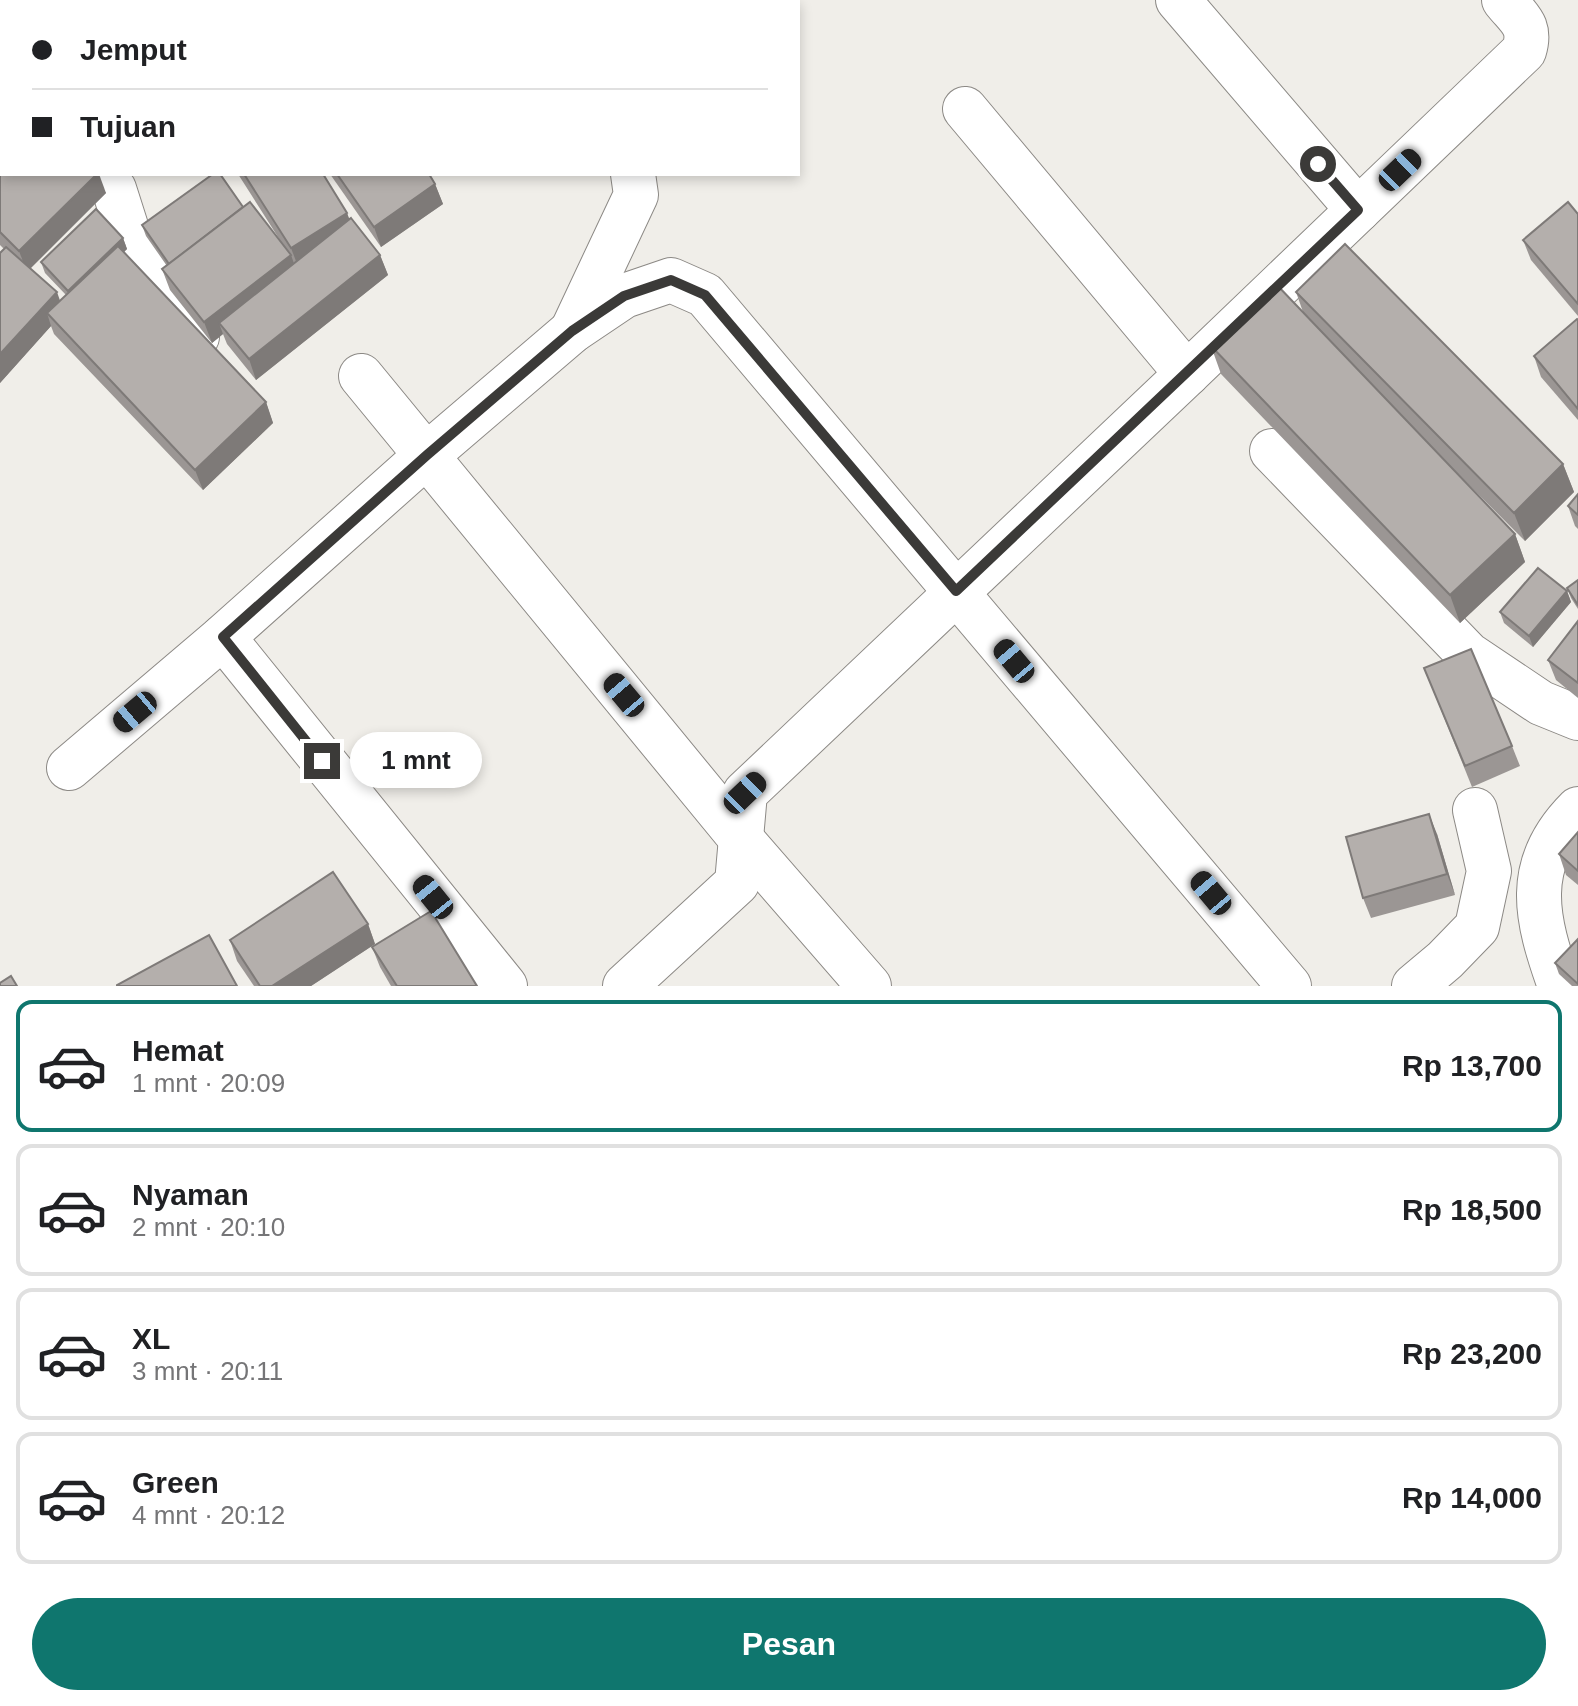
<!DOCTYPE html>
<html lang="id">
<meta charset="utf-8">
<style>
:root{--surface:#fff;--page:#f2f2f2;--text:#202124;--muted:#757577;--line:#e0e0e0;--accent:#0f766e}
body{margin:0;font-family:Helvetica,sans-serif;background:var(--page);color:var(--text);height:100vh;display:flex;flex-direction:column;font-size:30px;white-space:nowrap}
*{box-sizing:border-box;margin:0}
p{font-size:26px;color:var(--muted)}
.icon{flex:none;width:44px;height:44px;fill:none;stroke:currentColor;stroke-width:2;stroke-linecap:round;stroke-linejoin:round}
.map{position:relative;height:986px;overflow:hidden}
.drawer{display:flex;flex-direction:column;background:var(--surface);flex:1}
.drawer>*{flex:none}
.top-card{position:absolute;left:0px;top:0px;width:800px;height:176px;box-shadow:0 4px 12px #0003;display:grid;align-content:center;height:176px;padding:0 32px;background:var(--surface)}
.end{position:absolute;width:36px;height:36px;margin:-18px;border:10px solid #3b3a38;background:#fff;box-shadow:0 0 0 4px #fff}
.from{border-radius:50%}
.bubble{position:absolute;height:56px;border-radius:28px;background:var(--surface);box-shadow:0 4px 12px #0003;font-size:26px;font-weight:700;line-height:56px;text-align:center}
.car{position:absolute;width:24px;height:48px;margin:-24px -12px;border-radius:10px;box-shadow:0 0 6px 2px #0007;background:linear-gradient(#222 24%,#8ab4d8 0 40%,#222 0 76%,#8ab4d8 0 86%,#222 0)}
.top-card b{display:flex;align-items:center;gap:28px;height:76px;font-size:30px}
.top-card b+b{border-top:2px solid var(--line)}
.top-card i{width:20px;height:20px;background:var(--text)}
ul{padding:14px 0 0;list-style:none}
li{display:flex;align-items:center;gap:24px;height:132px;margin:0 16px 12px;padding:0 16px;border:4px solid var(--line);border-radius:16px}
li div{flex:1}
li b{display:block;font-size:30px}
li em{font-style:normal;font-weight:700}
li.selected{border-color:var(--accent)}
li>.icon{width:72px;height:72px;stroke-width:1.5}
.action{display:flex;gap:16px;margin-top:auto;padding:16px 32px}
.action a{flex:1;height:92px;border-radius:48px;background:var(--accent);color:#fff;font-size:32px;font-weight:700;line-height:92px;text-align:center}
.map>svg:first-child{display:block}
</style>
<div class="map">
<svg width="1578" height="986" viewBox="0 0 1578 986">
<rect width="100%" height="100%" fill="#f0eee9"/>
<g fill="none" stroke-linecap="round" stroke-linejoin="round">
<g stroke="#8c8985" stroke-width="46">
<g id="street">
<path d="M1178 0 1358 210"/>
<path d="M377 2 380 0"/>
<path d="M0 70 2 71"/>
<path d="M965 109 1187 374"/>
<path d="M114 189 128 233 156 283 197 337"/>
<path d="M572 331 636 195 633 174"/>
<path d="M361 376 742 840 869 986"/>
<path d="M1272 451 1468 654 1541 703 1578 718"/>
<path d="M223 637 505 986"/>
<path d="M69 768 223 637 427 455 572 331 624 296 671 280 705 295 1289 986"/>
<path d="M625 986 737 883 745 793 1187 374 1524 51C1532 25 1519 19 1504 0"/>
<path d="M1414 986 1445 960 1477 927 1489 871 1475 810"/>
<path d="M1560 986C1536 919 1522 865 1578 809"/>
</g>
</g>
<use href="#street" stroke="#fff" stroke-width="44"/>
</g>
<g fill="#9b9694">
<path d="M21 0H180L181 2H22Z"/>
<path d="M282 0H294L291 2H283Z"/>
<path d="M0 73 106 193 30 268 60 301 66 295 45 273 41 262 123 238 127 249 124 252 266 402 273 423 203 490 54 334 51 326 0 383V253L4 249 0 245Z"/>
<path d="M238 174H323L347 213 349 219 380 255 388 275 256 380 227 344 223 334 212 343 170 290 162 269 167 266 146 236 142 225 243 207 285 248Z"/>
<path d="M330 174H429L435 184 443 204 381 247Z"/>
<path d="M1578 214V316L1531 260 1523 240Z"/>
<path d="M1296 292 1563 464 1574 492 1525 541 1452 468 1515 534 1525 562 1460 623 1221 374 1211 346 1303 312Z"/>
<path d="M1578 320V420L1541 377 1534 356Z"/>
<path d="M1578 494V529L1575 526 1568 506Z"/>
<path d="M1578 580V609L1571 598 1567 588Z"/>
<path d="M1567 591 1571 602 1533 647 1504 623 1500 612Z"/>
<path d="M1578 621V698L1556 680 1548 660Z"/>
<path d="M1424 668 1512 746 1520 766 1472 787Z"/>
<path d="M1578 832V885L1566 875 1559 854Z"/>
<path d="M1437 834 1455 895 1371 918 1363 898Z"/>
<path d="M368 924 375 944 311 986H254L237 961 230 940Z"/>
<path d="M1578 939V986H1572L1559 974 1555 963Z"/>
<path d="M372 947 477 986H391L380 967Z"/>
</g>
<g fill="#7e7a78">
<path d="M0 0H13L11 2H2V14L0 16Z"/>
<path d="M124 0H147L146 2H123Z"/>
<path d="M97 174H99L106 193 27 272 19 251Z"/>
<path d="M435 184 443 204 381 247 374 227Z"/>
<path d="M347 213 355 234 299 269 291 248Z"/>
<path d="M123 238 127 249 72 302 68 291Z"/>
<path d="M291 255 298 275 219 323 223 334 212 343 204 322Z"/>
<path d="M380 255 388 275 256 380 249 359Z"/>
<path d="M57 292 64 312 47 313 51 326 0 383V354Z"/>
<path d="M266 402 273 423 203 490 195 470Z"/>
<path d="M1563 464 1574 492 1525 541 1514 513Z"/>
<path d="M1515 534 1525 562 1460 623 1450 595Z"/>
<path d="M1567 591 1571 602 1533 647 1529 636Z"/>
<path d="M1429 814 1437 834 1455 895 1447 874Z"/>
<path d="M368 924 375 944 311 986H272Z"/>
</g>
<g fill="#b4afac" stroke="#7e7a78" stroke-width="2">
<path d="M40 0H124L123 2H42Z"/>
<path d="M146 0H180L181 2H144Z"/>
<path d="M399 0H461L462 2H396Z"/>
<path d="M0 73 2 75V174H97L19 251 0 232Z"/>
<path d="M213 174H220L243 207 169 264 142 225Z"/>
<path d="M244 174H323L347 213 291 248Z"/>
<path d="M337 174H429L435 184 374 227Z"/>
<path d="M250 202 291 255 204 322 162 269Z"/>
<path d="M1568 202 1578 214V304L1523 240Z"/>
<path d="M96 209 123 238 68 291 41 262Z"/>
<path d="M351 218 380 255 249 359 219 323Z"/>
<path d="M1345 244 1563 464 1514 513 1296 292Z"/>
<path d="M118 246 266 402 195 470 47 313Z"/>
<path d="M6 247 57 292 0 354V253Z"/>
<path d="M1276 284 1515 534 1450 595 1211 346Z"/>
<path d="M1577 319 1578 320V409L1534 356Z"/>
<path d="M1578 494V515L1568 506Z"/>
<path d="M1538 568 1567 591 1529 636 1500 612Z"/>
<path d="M1578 580V605L1567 588Z"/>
<path d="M1578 621V683L1548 660Z"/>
<path d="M1471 649 1512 746 1465 766 1424 668Z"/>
<path d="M1429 814 1447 874 1363 898 1346 837Z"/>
<path d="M1578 832V871L1559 854Z"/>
<path d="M333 872 368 924 272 986H260L230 940Z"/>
<path d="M431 911 477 986H397L372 947Z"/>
<path d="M209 935 237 986H117V985Z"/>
<path d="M1578 939V984L1555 963Z"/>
<path d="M11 976 17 986H0V983Z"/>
</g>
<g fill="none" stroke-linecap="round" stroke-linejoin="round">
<path stroke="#3b3a38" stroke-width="10" d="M322 761 223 637 427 455 572 331 624 296 671 280 705 295 956 591 1358 210 1318 164"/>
</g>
</svg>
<i class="end from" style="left:1318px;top:164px"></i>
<i class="end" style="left:322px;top:761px"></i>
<div class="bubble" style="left:350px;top:732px;width:132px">1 mnt</div>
<i class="car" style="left:1400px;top:170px;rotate:46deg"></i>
<i class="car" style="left:1014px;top:661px;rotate:320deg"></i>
<i class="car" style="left:624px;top:695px;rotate:320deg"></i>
<i class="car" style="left:135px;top:712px;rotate:230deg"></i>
<i class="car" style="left:745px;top:793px;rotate:46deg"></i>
<i class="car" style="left:1211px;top:893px;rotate:320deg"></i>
<i class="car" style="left:433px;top:897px;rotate:321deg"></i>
<div class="top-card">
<b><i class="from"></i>Jemput</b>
<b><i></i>Tujuan</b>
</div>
</div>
<section class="drawer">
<ul>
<li class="selected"><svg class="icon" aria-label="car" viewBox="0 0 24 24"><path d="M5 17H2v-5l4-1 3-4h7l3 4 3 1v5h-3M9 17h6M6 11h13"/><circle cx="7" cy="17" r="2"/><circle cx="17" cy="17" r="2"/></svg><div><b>Hemat</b><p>1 mnt · 20:09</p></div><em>Rp 13,700</em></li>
<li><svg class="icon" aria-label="car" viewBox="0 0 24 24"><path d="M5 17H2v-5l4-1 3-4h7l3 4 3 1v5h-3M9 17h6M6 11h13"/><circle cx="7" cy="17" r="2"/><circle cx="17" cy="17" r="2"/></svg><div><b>Nyaman</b><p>2 mnt · 20:10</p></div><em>Rp 18,500</em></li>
<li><svg class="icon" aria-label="car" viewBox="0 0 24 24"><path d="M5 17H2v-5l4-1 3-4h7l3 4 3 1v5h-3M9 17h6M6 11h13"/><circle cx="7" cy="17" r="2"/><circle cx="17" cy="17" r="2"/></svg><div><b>XL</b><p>3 mnt · 20:11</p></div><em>Rp 23,200</em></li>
<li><svg class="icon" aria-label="car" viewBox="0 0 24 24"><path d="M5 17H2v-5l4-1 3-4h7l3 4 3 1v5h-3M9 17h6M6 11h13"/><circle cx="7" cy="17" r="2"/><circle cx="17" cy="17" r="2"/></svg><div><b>Green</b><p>4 mnt · 20:12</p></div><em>Rp 14,000</em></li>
</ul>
<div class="action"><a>Pesan</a></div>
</section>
